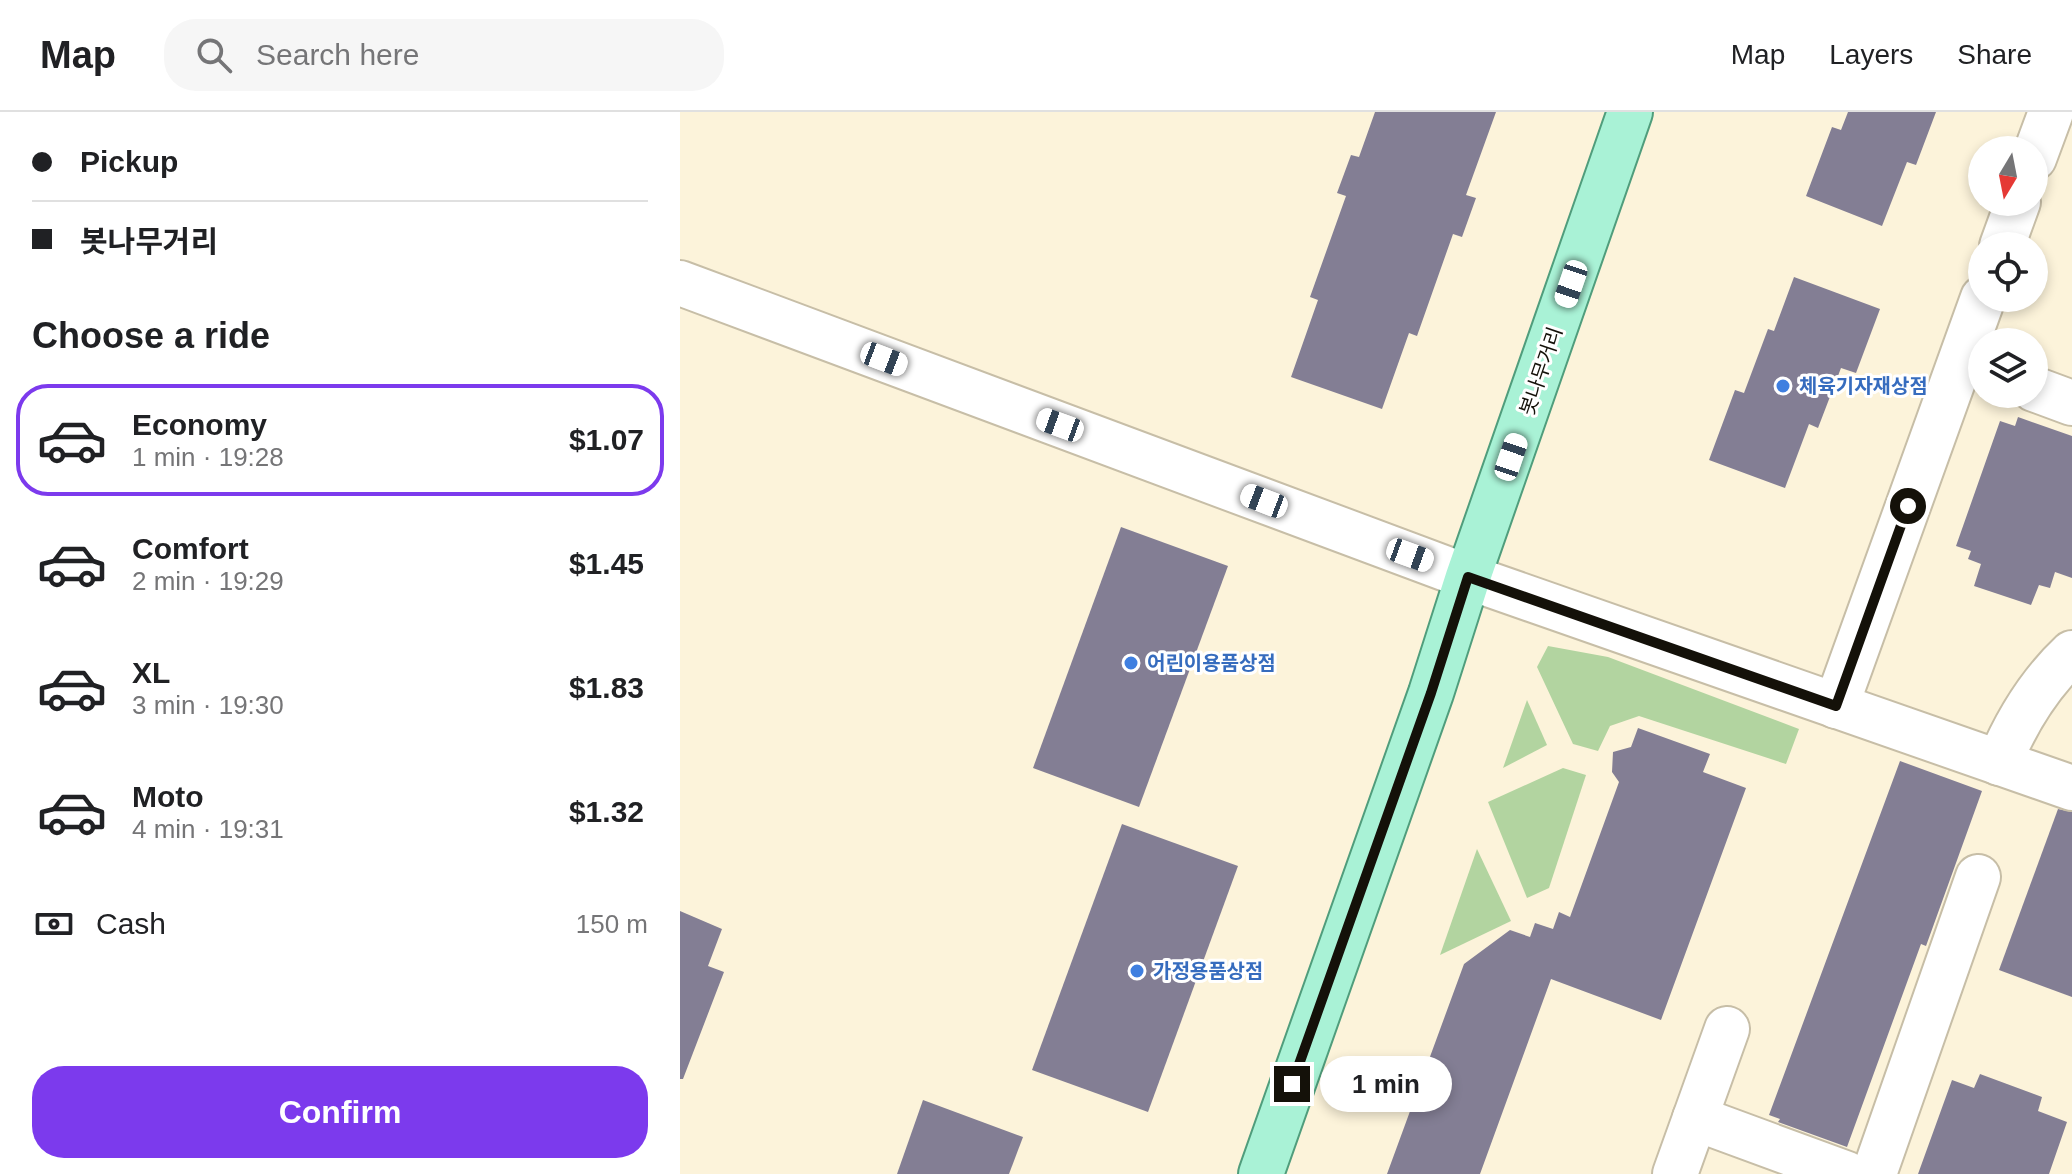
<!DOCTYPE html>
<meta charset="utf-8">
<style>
:root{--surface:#fff;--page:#f6f6f6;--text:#202124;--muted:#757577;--line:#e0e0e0;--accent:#7c3aed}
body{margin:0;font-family:Arial,"Noto Sans KR",sans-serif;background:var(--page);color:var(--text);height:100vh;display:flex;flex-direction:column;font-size:30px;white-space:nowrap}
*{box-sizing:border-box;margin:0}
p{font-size:26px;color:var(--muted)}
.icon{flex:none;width:44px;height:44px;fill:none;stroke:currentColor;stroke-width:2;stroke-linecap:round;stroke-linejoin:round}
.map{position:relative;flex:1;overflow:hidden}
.drawer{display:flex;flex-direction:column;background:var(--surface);width:680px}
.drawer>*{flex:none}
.hud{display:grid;align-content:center;height:176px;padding:0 32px;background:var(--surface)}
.needle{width:52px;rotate:190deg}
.controls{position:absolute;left:1288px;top:24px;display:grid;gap:16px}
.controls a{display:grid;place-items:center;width:80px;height:80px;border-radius:50%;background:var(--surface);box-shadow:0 4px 12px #0003;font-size:40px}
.end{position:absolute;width:36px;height:36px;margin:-18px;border:10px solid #141109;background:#fff;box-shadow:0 0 0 4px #fff}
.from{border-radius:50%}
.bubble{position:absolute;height:56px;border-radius:28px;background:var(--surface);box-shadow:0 4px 12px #0003;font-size:26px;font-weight:700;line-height:56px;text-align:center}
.car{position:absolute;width:24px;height:48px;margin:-24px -12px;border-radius:10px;box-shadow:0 0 6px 2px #0007;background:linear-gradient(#fff 24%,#345 0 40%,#fff 0 76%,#345 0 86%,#fff 0)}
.hud b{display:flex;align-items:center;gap:28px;height:76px;font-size:30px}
.hud b+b{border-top:2px solid var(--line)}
.hud i{width:20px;height:20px;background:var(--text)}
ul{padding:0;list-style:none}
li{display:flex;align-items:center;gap:24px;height:112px;margin:0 16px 12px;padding:0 16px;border:4px solid transparent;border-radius:32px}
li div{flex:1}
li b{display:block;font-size:30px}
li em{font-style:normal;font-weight:700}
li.selected{border-color:var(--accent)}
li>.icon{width:72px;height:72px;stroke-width:1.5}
h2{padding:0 32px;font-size:36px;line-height:96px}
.pay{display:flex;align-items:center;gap:20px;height:88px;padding:0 32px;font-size:30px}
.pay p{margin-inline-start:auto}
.primary-button{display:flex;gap:16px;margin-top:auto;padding:16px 32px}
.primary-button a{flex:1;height:92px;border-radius:32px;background:var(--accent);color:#fff;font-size:32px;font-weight:700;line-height:92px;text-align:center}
header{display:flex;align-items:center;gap:48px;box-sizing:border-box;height:112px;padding:0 40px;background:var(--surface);border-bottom:2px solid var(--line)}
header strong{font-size:38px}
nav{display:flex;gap:44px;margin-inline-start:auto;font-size:28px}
.search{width:560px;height:72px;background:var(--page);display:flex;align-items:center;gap:20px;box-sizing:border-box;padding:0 28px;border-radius:32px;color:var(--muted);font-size:30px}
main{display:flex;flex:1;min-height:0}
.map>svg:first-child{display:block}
</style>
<header>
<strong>Map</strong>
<div class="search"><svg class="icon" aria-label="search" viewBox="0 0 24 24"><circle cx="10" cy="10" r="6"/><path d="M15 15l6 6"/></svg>Search here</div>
<nav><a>Map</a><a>Layers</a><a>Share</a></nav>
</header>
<main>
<section class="drawer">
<div class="hud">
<b><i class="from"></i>Pickup</b>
<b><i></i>봇나무거리</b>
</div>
<h2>Choose a ride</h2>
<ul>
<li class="selected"><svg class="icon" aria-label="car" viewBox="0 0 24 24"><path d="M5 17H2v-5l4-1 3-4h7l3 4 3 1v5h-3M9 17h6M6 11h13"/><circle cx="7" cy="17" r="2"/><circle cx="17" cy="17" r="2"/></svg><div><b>Economy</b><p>1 min · 19:28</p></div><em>$1.07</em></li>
<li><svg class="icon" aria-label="car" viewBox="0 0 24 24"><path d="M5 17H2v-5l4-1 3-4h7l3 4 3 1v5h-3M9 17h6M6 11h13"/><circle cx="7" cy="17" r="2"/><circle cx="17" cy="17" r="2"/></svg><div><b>Comfort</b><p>2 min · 19:29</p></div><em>$1.45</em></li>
<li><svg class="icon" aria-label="car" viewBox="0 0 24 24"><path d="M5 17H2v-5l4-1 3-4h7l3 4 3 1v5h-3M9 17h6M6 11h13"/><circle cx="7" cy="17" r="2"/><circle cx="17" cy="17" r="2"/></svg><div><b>XL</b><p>3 min · 19:30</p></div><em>$1.83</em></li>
<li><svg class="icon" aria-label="car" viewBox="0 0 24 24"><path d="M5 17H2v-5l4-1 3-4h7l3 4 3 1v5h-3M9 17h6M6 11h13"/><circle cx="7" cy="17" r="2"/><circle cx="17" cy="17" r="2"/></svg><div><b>Moto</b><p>4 min · 19:31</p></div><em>$1.32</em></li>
</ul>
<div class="pay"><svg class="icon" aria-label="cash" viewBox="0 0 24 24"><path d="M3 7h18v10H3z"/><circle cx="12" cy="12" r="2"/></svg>Cash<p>150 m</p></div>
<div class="primary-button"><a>Confirm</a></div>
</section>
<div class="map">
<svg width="1392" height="1062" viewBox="0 0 1392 1062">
<rect width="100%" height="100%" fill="#fcf3da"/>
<g fill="#b2d4a0">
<path d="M868 534 928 545 1119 617 1106 652 959 604 930 614 918 639 893 632 857 555Z"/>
<path d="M847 588 867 633 823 656Z"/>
<path d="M883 656 906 663 869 776 847 786 808 690Z"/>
<path d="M797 737 831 809 760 843Z"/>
</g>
<g fill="#837e94">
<path d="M695 0H816L786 83 796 86 782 125 773 122 737 224 729 221 702 297 611 265 638 188 630 185 666 84 657 81 671 43 679 45Z"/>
<path d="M1168 0H1256L1236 53 1227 50 1202 114 1126 84 1152 15 1161 18Z"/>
<path d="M1114 165 1200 197 1176 261 1161 256 1138 316 1129 312 1105 376 1029 348 1055 278 1064 281 1088 217 1094 219Z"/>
<path d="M1338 305 1392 324V466L1375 460 1370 476 1359 473 1351 493 1294 474 1301 452 1288 447 1291 439 1276 434 1320 309 1335 314Z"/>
<path d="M441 415 548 454 459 695 353 656Z"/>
<path d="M958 616 1030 642 1023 660 1066 676 981 908 871 867 800 1062H707L784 852 830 818 850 825 855 811 873 817 879 800 890 805 939 670 932 660 933 640 951 635Z"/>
<path d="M1220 649 1302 679 1246 834 1241 832 1167 1035 1098 1010 1100 1007 1089 1003Z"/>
<path d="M1378 697 1392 700V885L1319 858Z"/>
<path d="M442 712 558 754 468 1000 352 958Z"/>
<path d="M0 799 42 817 28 854 44 860 3 967H0Z"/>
<path d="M1300 962 1362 985 1358 999 1387 1010 1369 1062H1238L1272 968 1294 976Z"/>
<path d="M243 988 343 1025 329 1062H217Z"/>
</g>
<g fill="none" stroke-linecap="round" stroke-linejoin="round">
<g stroke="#c7bea7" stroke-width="48">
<g id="minor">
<path d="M1354 46 1371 0"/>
<path d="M1322 134 1338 90"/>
<path d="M0 171 788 465 1392 676"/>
<path d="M1354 277 1392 291"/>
<path d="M1156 594 1303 186"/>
<path d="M1319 651C1336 610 1359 572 1392 541"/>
<path d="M1015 1006 1167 1062"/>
<path d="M995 1062 1047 917"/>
<path d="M1194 1062 1298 765"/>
</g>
</g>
<g stroke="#509d7c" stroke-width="48">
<path id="primary" d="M581 1062 751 581 788 465 950 0"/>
</g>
<use href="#minor" stroke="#fff" stroke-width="44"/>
<use href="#primary" stroke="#a9f2d6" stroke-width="44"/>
</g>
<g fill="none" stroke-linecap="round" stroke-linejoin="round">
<path stroke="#141109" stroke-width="10" d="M612 972 751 581 788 465 1156 594 1228 394"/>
</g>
<g fill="#3f7fe0" stroke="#fff" stroke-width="3">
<circle cx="1103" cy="274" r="8"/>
<circle cx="451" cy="551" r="8"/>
<circle cx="457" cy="859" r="8"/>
</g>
<g text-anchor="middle" stroke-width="6" stroke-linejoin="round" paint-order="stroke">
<g font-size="20" fill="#141109" stroke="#fff">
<text transform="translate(861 259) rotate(-71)" y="7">봇나무거리</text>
</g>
<g font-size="20" font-weight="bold" fill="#366cbe" stroke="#fff" text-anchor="start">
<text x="1119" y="281">체육기자재상점</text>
<text x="467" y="558">어린이용품상점</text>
<text x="473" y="866">가정용품상점</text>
</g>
</g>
</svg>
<div class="controls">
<a><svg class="needle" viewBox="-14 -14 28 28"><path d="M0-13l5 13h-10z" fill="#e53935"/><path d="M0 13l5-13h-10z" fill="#757577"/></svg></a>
<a><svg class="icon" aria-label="locate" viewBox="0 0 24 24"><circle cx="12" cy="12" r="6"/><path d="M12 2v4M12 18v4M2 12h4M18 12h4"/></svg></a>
<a><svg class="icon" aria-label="layers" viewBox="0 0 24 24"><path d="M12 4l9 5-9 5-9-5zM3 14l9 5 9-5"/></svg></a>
</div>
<i class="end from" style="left:1228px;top:394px"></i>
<i class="end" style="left:612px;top:972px"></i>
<div class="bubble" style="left:640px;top:944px;width:132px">1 min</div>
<i class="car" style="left:891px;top:172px;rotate:199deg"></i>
<i class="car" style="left:204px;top:247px;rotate:111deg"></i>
<i class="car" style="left:380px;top:313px;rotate:290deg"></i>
<i class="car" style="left:831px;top:345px;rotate:19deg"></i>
<i class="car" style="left:584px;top:389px;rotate:291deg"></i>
<i class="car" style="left:730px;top:443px;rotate:110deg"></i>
</div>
</main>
